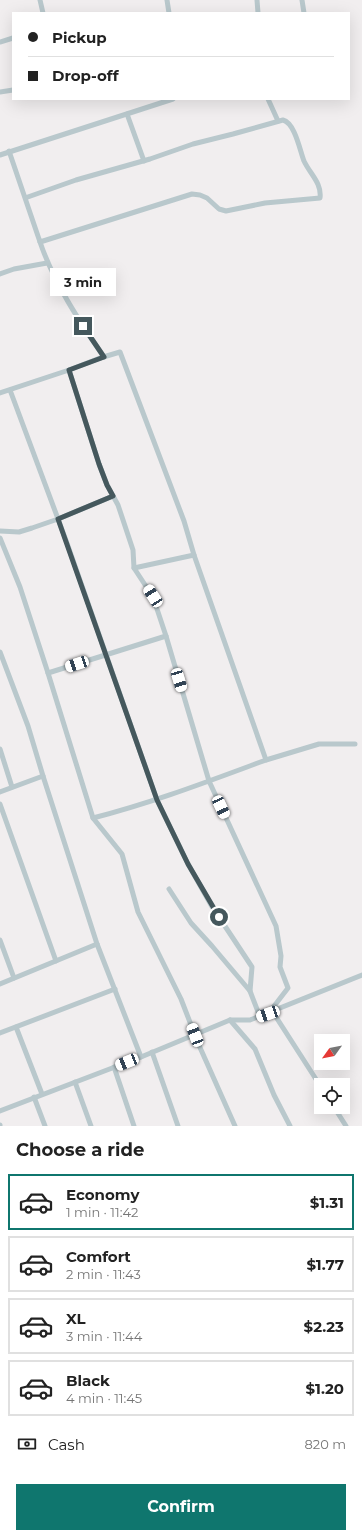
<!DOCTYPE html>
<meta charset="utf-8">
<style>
:root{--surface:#fff;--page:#f6f6f6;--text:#222;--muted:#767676;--line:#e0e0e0;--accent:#0f766e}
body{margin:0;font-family:Montserrat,sans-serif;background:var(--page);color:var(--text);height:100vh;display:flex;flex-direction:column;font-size:15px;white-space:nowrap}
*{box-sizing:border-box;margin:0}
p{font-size:13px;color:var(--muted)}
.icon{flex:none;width:22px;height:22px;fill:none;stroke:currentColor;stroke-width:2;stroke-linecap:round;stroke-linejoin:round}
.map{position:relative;height:1126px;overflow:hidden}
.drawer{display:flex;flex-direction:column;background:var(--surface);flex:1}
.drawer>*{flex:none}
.banner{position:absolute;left:12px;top:12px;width:338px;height:88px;border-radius:0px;box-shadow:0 4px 16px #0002;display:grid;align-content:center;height:88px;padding:0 16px;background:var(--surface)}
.needle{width:26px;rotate:237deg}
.fabs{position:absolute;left:314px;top:1034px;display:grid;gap:8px}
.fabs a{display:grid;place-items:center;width:36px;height:36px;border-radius:0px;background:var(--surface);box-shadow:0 4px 16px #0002;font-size:20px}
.end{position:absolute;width:18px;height:18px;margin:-9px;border:5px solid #45585d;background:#fff;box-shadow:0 0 0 2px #fff}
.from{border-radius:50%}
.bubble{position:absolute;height:28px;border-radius:0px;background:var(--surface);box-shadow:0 4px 16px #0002;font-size:13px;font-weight:700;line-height:28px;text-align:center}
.car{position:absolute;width:12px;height:24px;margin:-12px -6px;border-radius:5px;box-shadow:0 0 3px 1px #0007;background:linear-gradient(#fff 24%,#345 0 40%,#fff 0 76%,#345 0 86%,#fff 0)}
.banner b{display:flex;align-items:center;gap:14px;height:38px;font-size:15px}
.banner b+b{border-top:1px solid var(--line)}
.banner i{width:10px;height:10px;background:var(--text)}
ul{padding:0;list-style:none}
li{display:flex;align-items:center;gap:12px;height:56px;margin:0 8px 6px;padding:0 8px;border:2px solid var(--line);border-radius:0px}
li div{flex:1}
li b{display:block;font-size:15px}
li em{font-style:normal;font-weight:700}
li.selected{border-color:var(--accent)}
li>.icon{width:36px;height:36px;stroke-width:1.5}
h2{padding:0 16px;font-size:18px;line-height:48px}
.pay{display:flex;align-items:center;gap:10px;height:44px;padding:0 16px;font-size:15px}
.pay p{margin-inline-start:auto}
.primary-button{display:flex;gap:8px;margin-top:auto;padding:8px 16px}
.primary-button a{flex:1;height:46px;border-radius:0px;background:var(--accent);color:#fff;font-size:16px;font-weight:700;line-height:46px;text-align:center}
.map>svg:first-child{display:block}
</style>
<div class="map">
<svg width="362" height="1126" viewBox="0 0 362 1126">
<rect width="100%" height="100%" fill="#f1eeef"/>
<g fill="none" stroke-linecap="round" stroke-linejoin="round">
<g stroke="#b9c8cc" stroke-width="5">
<path d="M40 0 43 13"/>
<path d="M167 0 169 13"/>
<path d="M257 0 258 13"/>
<path d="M302 0 304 13"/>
<path d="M0 42 13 38"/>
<path d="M0 92 13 90"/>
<path d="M268 99 278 121"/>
<path d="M127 114 144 161"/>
<path d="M9 151 40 242 192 194 200 195 207 198 219 209 226 211 265 203 320 198C322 183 310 174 304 161 300 151 295 123 283 120L233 134 193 144 150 159 76 180 25 198"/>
<path d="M0 155 173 99"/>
<path d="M40 242C54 283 79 321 104 357"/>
<path d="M0 274 14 269 47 263"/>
<path d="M69 370 99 464 107 485 118 505 133 550 134 568"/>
<path d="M10 390 67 543 157 800 188 864 211 905 252 967 250 991"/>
<path d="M0 393 69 370 100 358 120 352 184 521 194 555"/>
<path d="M0 531 19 532 32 528 58 519 113 496"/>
<path d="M0 538 20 587 48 673"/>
<path d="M166 636 48 673 93 818 122 854 138 912 181 999 198 1043 235 1126"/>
<path d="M0 652 28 726 43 776"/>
<path d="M0 749 12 787"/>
<path d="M266 760 319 744H355"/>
<path d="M0 792 43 776 97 944 141 1057"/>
<path d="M0 804 56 961"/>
<path d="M93 818C152 803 209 781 266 760L194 555 134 568 153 597 166 636 209 781 276 926 281 956 280 967 288 988 268 1014 276 1017 321 1087"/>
<path d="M169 889 191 923 212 946 250 991 260 1017"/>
<path d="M0 940 14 978"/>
<path d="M0 984 97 944"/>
<path d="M230 1020 255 1049 274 1095 290 1126"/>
<path d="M16 1027 42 1094"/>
<path d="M0 1033 115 989"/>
<path d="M152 1052 178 1126"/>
<path d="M114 1067 134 1126"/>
<path d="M75 1082 91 1126"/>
<path d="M34 1097 45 1126"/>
<path d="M334 1107 346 1126"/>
<path d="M0 1111 141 1057 230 1020H250L362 975"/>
<path d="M0 1125V1126"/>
</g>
</g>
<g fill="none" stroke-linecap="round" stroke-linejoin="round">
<path stroke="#45585d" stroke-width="5" d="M83 326 104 357 69 370 99 464 107 485 113 496 58 519 157 800 188 864 219 917"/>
</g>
</svg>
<div class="fabs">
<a><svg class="needle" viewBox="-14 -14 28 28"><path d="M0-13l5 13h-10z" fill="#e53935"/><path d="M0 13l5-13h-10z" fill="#767676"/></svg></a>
<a><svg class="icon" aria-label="locate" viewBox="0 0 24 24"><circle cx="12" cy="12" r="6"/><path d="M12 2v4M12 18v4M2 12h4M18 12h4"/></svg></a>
</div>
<i class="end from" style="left:219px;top:917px"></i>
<i class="end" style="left:83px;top:326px"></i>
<div class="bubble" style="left:50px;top:268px;width:66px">3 min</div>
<i class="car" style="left:153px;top:596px;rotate:327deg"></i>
<i class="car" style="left:77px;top:664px;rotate:252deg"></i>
<i class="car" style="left:179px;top:680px;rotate:163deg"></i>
<i class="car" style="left:221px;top:807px;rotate:155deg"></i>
<i class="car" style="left:268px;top:1014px;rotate:251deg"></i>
<i class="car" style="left:195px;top:1035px;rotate:339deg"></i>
<i class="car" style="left:127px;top:1062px;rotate:248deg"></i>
<div class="banner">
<b><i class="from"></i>Pickup</b>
<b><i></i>Drop-off</b>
</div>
</div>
<section class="drawer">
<h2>Choose a ride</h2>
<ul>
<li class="selected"><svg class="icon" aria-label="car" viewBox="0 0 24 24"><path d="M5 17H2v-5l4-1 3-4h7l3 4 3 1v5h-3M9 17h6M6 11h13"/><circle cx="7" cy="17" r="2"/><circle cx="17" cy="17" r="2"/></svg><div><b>Economy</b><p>1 min · 11:42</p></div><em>$1.31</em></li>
<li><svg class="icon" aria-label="car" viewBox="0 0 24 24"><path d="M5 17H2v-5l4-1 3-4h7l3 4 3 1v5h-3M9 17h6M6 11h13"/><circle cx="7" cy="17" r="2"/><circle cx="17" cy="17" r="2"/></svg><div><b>Comfort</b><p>2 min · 11:43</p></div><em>$1.77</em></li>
<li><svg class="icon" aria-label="car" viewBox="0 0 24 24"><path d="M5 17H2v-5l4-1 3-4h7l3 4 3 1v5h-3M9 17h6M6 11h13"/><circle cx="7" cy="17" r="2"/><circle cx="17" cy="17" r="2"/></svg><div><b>XL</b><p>3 min · 11:44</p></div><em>$2.23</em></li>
<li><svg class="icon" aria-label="car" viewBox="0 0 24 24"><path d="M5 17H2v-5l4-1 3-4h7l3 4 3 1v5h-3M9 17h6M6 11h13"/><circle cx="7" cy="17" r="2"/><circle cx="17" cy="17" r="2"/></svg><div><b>Black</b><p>4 min · 11:45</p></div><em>$1.20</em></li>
</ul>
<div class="pay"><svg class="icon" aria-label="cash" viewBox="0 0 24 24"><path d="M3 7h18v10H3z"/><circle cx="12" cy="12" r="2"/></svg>Cash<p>820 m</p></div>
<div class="primary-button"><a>Confirm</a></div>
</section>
